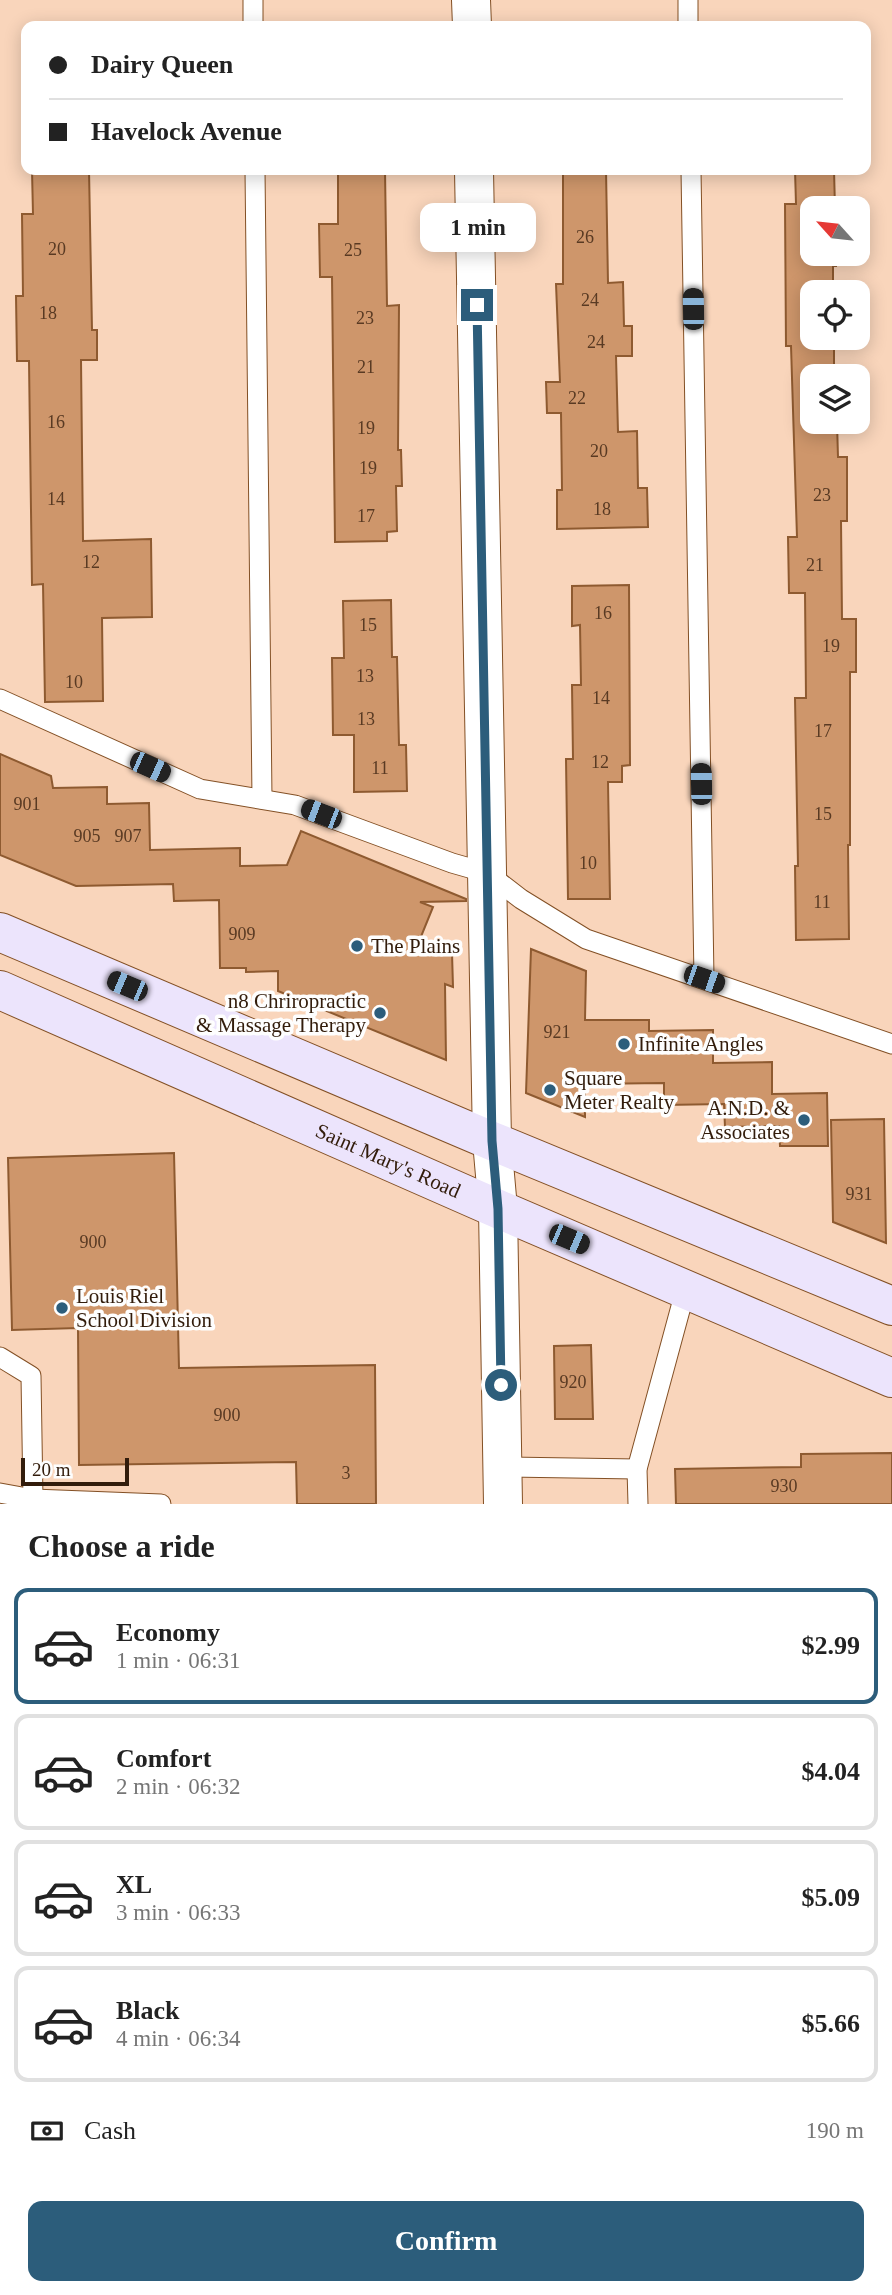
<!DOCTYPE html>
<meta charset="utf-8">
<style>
:root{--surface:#fff;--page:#f2f2f2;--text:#222;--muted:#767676;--line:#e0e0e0;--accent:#2c5d7b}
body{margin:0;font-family:Georgia,serif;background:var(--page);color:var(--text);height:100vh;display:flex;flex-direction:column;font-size:26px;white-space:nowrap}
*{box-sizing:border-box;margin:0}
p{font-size:23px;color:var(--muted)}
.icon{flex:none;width:38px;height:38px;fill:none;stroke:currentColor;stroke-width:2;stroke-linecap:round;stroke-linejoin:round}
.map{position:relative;height:1504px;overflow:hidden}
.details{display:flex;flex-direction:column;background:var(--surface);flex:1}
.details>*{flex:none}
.banner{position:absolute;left:21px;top:21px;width:850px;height:154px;border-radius:14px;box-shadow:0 4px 18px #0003;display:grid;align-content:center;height:154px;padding:0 28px;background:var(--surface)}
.needle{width:46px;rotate:297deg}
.buttons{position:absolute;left:800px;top:196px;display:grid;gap:14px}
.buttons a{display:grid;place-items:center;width:70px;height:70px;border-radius:14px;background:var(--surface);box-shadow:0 4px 18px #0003;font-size:35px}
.scale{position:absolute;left:21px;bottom:18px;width:108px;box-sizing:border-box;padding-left:7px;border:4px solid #321c0b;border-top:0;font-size:19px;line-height:24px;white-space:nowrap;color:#321c0b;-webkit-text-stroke:5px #fefefe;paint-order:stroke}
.end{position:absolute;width:32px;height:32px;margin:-16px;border:9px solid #2c5d7b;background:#fff;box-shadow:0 0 0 4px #fff}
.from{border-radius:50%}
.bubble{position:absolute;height:49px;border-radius:14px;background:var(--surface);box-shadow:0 4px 18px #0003;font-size:23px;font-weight:600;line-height:49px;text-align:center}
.car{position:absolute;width:21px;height:42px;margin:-21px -10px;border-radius:9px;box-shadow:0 0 5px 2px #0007;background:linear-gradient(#222 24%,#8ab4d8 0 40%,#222 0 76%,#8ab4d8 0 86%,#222 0)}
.banner b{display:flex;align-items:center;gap:24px;height:66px;font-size:26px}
.banner b+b{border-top:2px solid var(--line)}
.banner i{width:18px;height:18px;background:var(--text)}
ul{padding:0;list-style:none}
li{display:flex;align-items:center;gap:21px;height:116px;margin:0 14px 10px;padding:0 14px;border:4px solid var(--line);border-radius:14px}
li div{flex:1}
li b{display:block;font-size:26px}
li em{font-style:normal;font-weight:600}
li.on{border-color:var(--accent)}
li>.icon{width:63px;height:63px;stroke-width:1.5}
h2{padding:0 28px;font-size:32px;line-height:84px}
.pay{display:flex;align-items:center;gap:18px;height:77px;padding:0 28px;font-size:26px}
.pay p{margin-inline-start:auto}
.button{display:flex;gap:14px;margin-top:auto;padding:14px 28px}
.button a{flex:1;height:80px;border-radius:14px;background:var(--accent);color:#fff;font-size:28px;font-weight:600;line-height:80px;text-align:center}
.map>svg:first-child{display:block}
</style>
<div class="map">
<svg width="892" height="1504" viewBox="0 0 892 1504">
<rect width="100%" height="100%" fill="#f9d5bb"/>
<g fill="#ce966b" stroke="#8e5a30" stroke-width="2">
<path d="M32 170H89L92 330H97V360H81L83 541 151 539 152 617 102 618 103 701 45 702 43 584 32 585 29 361H17L16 296H23L22 214H33Z"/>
<path d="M338 170H385L387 306 399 305 398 450H401L402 486H396L397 531 387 532V541L335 542 332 277H320L319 224H338Z"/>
<path d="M563 170H606L608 283 623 282 624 326H632V356H616L618 432 637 431 638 488H647L648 527 557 529V490H562L561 413H547L546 382H560L556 284H563Z"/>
<path d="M795 170H834L835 208H812V254H836V266H833V292H812V338H834V367H837V376H812V422H837L838 457H847V521H841L842 619H856V672H850V845H848L849 939 796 940 795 866H798L795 698H806L805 593H789L788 537H797L791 346H786L785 204H796Z"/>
<path d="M629 585 630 765 622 766V782H608L610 899H568L566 759H573L572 685H581L580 625 572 626V586Z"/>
<path d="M391 600 392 657H397L399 745H406L407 791 354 792V735H333L332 658H344L343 601Z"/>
<path d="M0 754 51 776 53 788 107 787V804L149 803 150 850 240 848V866L287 865 301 831 466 899V901L420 902 433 907 420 939 452 953 453 987 445 984 446 1060 278 991V971L246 972V968H220L219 900 174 901 173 884 76 886 0 855Z"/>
<path d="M531 949 586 971 585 1020H649V1031L713 1030V1063L772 1062V1094L827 1093 828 1146H780L779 1126 725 1127 724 1104 664 1105V1083L585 1084V1117L526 1093Z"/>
<path d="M884 1119 886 1243 833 1222 831 1120Z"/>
<path d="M174 1153 179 1368 375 1365 376 1504H297L296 1462 79 1465 78 1328 12 1330 8 1158Z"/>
<path d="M591 1345 593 1419H555L554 1346Z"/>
<path d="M892 1453V1504H676L675 1469 801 1467V1454Z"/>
</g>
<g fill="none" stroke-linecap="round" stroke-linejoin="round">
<g stroke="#835025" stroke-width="21">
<g id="service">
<path d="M253 0V26"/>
<path d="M688 0V26"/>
<path d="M255 170 262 799"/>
<path d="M691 170 704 979"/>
<path d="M0 699 200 789 295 805 452 863 487 873 521 899 586 939 892 1044"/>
<path d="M0 1357 31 1376 33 1499 0 1493"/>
<path d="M503 1467 637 1469"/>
<path d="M33 1504V1499L161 1504"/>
<path d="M638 1504 637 1469 686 1288"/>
</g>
</g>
<g stroke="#835025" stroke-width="40">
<g id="minor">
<path d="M471 0 472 26"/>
<path d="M474 170 492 1141 498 1209 503 1504"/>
</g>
</g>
<g stroke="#835025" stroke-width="40">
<g id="secondary">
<path d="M0 932 492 1141 892 1306"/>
<path id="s1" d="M0 990 498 1209 892 1378"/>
</g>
</g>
<use href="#service" stroke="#fff" stroke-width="19"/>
<use href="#minor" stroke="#fff" stroke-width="38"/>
<use href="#secondary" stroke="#ece4fc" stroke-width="38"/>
</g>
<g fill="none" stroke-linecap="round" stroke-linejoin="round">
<path stroke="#2c5d7b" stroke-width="9" d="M477 305 492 1141 498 1209 501 1385"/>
</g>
<g fill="#2c5d7b" stroke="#fefefe" stroke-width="2.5">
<circle cx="357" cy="946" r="7"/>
<circle cx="380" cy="1013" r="7"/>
<circle cx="624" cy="1044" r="7"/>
<circle cx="550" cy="1090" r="7"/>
<circle cx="804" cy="1120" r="7"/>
<circle cx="62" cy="1308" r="7"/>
</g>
<g text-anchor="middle" stroke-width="7" stroke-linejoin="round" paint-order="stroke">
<g font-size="18" fill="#593a23">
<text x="585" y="243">26</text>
<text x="57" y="255">20</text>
<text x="353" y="256">25</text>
<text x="590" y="306">24</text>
<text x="48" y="319">18</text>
<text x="365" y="324">23</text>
<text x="596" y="348">24</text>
<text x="366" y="373">21</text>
<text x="577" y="404">22</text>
<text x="56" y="428">16</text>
<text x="366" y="434">19</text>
<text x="599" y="457">20</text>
<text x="368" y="474">19</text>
<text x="822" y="501">23</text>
<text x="56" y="505">14</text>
<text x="602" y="515">18</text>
<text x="366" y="522">17</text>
<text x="91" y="568">12</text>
<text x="815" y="571">21</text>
<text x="603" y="619">16</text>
<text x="368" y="631">15</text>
<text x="831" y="652">19</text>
<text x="365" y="682">13</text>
<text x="74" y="688">10</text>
<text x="601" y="704">14</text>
<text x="366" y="725">13</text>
<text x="823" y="737">17</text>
<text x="600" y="768">12</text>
<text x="380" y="774">11</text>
<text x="27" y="810">901</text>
<text x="823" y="820">15</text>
<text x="87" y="842">905</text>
<text x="128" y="842">907</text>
<text x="588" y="869">10</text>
<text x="822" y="908">11</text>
<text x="242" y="940">909</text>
<text x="557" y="1038">921</text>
<text x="859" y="1200">931</text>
<text x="93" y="1248">900</text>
<text x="573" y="1388">920</text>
<text x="227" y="1421">900</text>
<text x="346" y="1479">3</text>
<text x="784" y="1492">930</text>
</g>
<g font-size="21" fill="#321c0b" stroke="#fefefe" text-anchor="start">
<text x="371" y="953">The Plains</text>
<text x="366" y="1008" text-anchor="end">n8 Chriropractic<tspan x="366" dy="24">&amp; Massage Therapy</tspan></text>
<text x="638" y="1051">Infinite Angles</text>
<text x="564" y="1085">Square<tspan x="564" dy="24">Meter Realty</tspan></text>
<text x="790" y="1115" text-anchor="end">A.N.D. &amp;<tspan x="790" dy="24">Associates</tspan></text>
<text x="76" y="1303">Louis Riel<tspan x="76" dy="24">School Division</tspan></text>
</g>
<g font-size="21" fill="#321c0b" stroke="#fefefe">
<text dy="7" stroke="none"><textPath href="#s1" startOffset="424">Saint Mary's Road</textPath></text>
</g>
</g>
</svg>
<div class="buttons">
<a><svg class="needle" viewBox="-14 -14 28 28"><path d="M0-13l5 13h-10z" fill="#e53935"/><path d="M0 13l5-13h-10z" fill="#767676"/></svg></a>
<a><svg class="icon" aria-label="locate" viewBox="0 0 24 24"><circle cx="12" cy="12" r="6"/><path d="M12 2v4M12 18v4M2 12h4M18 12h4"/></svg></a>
<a><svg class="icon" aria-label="layers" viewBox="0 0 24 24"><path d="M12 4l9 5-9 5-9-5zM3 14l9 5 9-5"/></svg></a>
</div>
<div class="scale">20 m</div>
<i class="end from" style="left:501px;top:1385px"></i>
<i class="end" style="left:477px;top:305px"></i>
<div class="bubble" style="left:420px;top:203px;width:116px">1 min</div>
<i class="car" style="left:693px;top:309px;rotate:359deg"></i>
<i class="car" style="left:150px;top:767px;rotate:114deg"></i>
<i class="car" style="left:701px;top:784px;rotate:359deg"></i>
<i class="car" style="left:321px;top:814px;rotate:291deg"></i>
<i class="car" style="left:704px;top:979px;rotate:109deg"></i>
<i class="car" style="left:127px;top:986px;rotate:293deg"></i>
<i class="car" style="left:569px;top:1239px;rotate:113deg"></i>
<div class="banner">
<b><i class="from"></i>Dairy Queen</b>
<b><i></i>Havelock Avenue</b>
</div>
</div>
<section class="details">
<h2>Choose a ride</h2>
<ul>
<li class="on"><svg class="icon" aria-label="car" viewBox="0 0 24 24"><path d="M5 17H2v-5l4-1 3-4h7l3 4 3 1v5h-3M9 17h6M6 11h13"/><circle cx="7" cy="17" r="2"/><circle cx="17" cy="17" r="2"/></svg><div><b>Economy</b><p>1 min · 06:31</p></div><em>$2.99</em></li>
<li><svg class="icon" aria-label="car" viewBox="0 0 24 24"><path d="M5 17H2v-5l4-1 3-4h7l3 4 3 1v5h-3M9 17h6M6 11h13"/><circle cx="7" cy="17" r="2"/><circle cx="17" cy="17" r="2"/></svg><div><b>Comfort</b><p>2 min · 06:32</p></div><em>$4.04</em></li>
<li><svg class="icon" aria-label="car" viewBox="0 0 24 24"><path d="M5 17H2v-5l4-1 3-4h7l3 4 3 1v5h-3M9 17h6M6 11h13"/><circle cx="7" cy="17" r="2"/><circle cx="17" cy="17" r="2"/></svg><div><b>XL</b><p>3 min · 06:33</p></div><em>$5.09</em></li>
<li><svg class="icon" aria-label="car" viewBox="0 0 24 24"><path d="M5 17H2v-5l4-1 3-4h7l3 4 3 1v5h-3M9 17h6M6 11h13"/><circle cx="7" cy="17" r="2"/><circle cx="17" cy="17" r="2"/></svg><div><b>Black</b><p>4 min · 06:34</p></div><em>$5.66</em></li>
</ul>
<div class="pay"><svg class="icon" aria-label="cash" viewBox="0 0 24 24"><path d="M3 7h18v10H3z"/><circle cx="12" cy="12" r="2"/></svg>Cash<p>190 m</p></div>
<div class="button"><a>Confirm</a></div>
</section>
